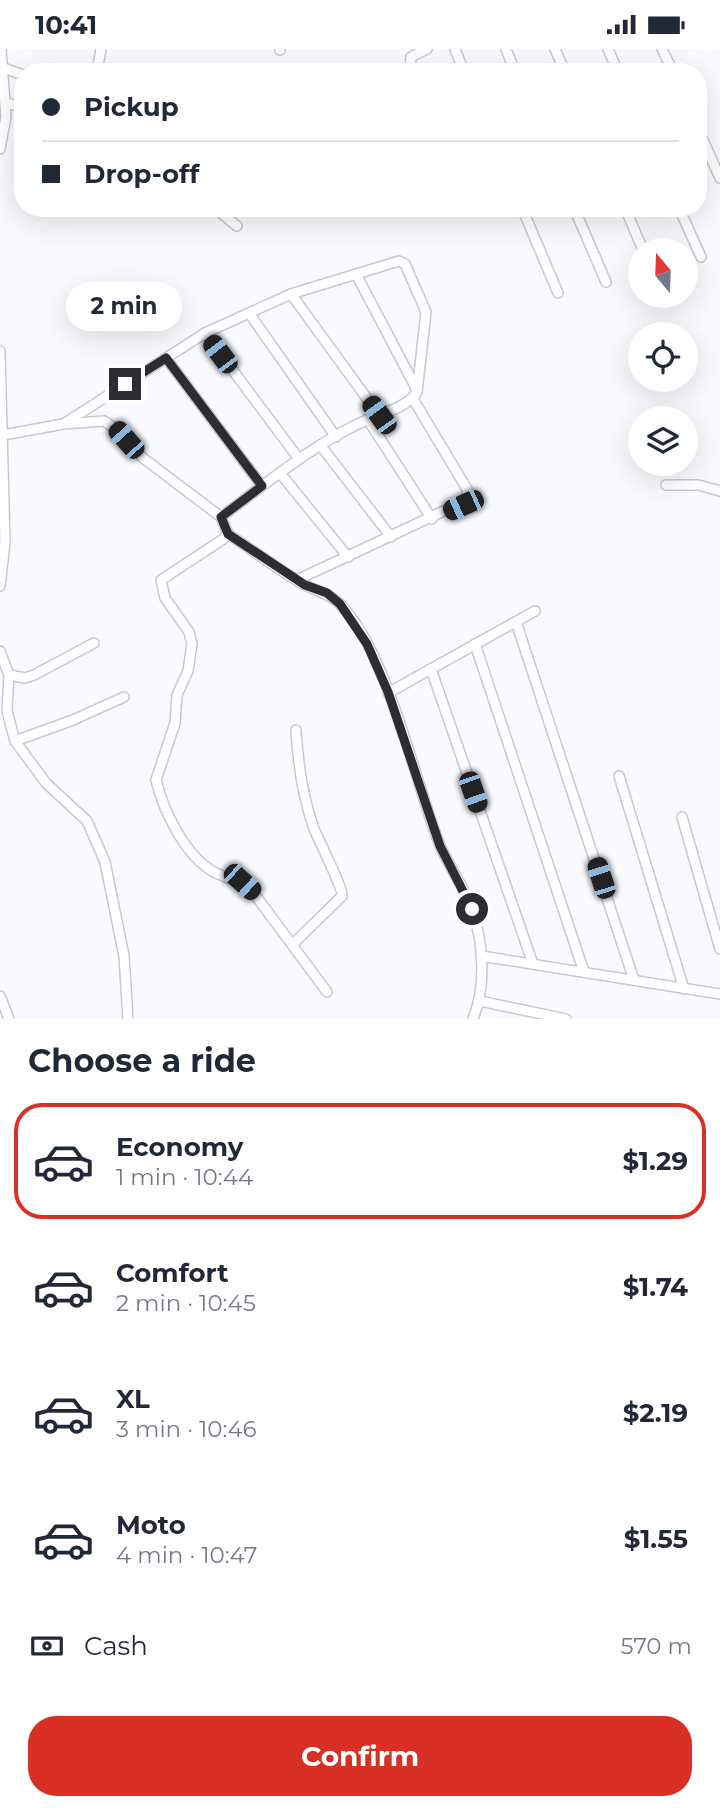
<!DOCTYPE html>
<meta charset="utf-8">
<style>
:root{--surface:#fff;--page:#f6f6f7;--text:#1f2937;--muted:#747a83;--line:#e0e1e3;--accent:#d93025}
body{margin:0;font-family:Montserrat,sans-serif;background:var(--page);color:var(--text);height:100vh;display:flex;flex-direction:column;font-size:26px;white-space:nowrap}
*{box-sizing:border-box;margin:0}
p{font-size:23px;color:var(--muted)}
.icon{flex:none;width:38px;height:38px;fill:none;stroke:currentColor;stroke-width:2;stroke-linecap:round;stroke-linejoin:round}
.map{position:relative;height:970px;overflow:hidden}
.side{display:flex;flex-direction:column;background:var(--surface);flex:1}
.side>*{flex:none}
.banner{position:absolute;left:14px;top:14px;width:693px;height:154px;border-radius:28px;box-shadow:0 7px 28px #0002;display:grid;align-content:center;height:154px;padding:0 28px;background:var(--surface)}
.needle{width:46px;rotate:341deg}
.tools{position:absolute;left:628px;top:189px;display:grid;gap:14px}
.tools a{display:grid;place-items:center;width:70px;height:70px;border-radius:50%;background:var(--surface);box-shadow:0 7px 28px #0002;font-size:35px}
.end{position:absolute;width:32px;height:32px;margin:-16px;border:9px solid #2b2d31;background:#fff;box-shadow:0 0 0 4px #fff}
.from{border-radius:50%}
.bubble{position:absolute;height:49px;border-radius:24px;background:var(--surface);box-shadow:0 7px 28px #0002;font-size:23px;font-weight:700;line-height:49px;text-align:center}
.car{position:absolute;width:21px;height:42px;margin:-21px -10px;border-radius:9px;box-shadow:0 0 5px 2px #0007;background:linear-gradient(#222 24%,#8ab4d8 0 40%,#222 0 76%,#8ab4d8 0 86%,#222 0)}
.banner b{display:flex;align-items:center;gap:24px;height:66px;font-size:26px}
.banner b+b{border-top:2px solid var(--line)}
.banner i{width:18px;height:18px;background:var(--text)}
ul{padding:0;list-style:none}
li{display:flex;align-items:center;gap:21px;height:116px;margin:0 14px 10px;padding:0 14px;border:4px solid transparent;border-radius:28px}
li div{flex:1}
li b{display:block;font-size:26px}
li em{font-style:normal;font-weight:700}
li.selected{border-color:var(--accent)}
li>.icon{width:63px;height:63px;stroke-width:1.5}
h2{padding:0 28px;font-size:32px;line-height:84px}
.pay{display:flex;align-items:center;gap:18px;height:77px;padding:0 28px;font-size:26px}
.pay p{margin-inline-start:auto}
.action{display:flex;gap:14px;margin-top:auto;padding:14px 28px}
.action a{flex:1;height:80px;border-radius:28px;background:var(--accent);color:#fff;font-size:28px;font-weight:700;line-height:80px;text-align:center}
.status{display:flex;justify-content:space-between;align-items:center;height:49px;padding:0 35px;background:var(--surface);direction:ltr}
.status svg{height:19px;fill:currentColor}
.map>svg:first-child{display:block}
</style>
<div class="status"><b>10:41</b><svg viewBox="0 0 49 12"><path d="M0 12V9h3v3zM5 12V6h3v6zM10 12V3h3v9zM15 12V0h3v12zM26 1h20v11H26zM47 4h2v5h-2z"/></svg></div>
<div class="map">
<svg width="720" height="970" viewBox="0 0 720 970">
<rect width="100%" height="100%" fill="#f8fafe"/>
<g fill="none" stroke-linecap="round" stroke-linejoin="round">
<g stroke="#c4cad4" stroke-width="12">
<g id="street">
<path d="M280 0V1"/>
<path d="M455 0 464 23"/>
<path d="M506 0 515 23"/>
<path d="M555 0 565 23"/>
<path d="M608 0 618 23"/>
<path d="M662 0 673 23"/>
<path d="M1 18 23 26"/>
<path d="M97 23 101 0"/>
<path d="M410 23 411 8 427 0"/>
<path d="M5 54 23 58"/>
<path d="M698 80 720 129"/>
<path d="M0 100 6 68 1 0"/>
<path d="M215 159 237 177"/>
<path d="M522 159 558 244"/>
<path d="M574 159 606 233"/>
<path d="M625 159 643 201"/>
<path d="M679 159 701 208"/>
<path d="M356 225 417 341"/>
<path d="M291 245 379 366"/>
<path d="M249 264 336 388"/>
<path d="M205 284 299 410"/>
<path d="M0 302 5 494 0 537"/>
<path d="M166 309 262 437"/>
<path d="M368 371 432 470"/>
<path d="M65 374 205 284 291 245 399 212 405 215 426 263 417 343C408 357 387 363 371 369 317 392 268 433 221 468"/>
<path d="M3 386 63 375 104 372 116 380 143 409 221 468 228 485 222 491 161 531 165 549 189 583 192 595 188 622 177 646 175 674 156 731C163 761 185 807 214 823 228 830 241 832 253 843L327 943"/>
<path d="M321 397 391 488"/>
<path d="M280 424 348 508"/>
<path d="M666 436H698L720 442"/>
<path d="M228 485C253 501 277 520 303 535 316 542 329 544 340 555 388 604 413 727 439 794 448 817 465 838 472 861 484 895 486 937 473 970"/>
<path d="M297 531 467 451V440L413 350"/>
<path d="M516 573 634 931"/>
<path d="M475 595 584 923"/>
<path d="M0 602 9 626 7 662 15 692 46 734 87 772 105 813 124 907 128 970"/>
<path d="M431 620 533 915"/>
<path d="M9 626 25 629 34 626 94 594"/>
<path d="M388 644 535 562"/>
<path d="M15 692 73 671 124 648"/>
<path d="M619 727 684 940"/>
<path d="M682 768 720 900"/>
<path d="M293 895 342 847C343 838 318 791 313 777 302 745 298 715 296 681"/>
<path d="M481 907 720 945"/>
<path d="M0 947 9 970"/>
<path d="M480 952 566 970"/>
</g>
</g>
<use href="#street" stroke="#fff" stroke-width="9"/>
</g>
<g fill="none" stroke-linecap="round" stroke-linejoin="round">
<path stroke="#2b2d31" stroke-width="9" d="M125 335 166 309 262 437 221 468 228 485 305 536 327 544 340 555 367 595 388 643 440 797 472 860"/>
</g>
</svg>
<div class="tools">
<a><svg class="needle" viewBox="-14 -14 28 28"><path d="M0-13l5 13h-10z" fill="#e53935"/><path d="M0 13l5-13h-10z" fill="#747a83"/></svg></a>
<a><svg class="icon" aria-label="locate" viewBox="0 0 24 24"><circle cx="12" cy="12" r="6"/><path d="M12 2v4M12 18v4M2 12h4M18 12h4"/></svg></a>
<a><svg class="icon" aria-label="layers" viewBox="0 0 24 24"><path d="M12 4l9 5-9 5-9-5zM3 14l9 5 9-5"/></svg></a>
</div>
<i class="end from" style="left:472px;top:860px"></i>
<i class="end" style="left:125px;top:335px"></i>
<div class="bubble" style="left:66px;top:233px;width:116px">2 min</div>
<i class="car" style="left:220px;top:305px;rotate:323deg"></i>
<i class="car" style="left:379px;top:366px;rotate:324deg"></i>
<i class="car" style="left:126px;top:391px;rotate:318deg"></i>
<i class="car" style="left:463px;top:456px;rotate:246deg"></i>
<i class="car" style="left:473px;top:743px;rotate:161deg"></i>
<i class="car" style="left:601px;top:829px;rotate:342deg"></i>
<i class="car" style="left:242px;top:833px;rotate:132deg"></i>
<div class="banner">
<b><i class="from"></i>Pickup</b>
<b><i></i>Drop-off</b>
</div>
</div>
<section class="side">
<h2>Choose a ride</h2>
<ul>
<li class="selected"><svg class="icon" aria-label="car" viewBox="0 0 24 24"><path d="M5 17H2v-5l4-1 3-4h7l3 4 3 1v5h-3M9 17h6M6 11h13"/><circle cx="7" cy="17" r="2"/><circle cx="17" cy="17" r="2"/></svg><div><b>Economy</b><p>1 min · 10:44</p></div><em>$1.29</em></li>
<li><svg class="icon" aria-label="car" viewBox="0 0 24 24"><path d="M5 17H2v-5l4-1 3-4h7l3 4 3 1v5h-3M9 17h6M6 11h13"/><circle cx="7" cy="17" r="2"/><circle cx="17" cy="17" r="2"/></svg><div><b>Comfort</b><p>2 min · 10:45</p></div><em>$1.74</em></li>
<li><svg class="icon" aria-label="car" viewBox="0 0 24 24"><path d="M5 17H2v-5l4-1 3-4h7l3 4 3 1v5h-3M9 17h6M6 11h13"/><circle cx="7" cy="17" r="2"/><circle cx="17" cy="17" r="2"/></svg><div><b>XL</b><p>3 min · 10:46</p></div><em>$2.19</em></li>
<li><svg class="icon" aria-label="car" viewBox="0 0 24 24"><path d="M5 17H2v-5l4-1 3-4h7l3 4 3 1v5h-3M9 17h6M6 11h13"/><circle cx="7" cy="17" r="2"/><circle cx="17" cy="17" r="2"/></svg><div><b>Moto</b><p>4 min · 10:47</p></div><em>$1.55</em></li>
</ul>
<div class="pay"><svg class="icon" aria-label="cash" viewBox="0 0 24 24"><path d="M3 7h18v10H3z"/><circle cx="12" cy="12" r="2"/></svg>Cash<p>570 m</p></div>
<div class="action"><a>Confirm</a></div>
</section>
